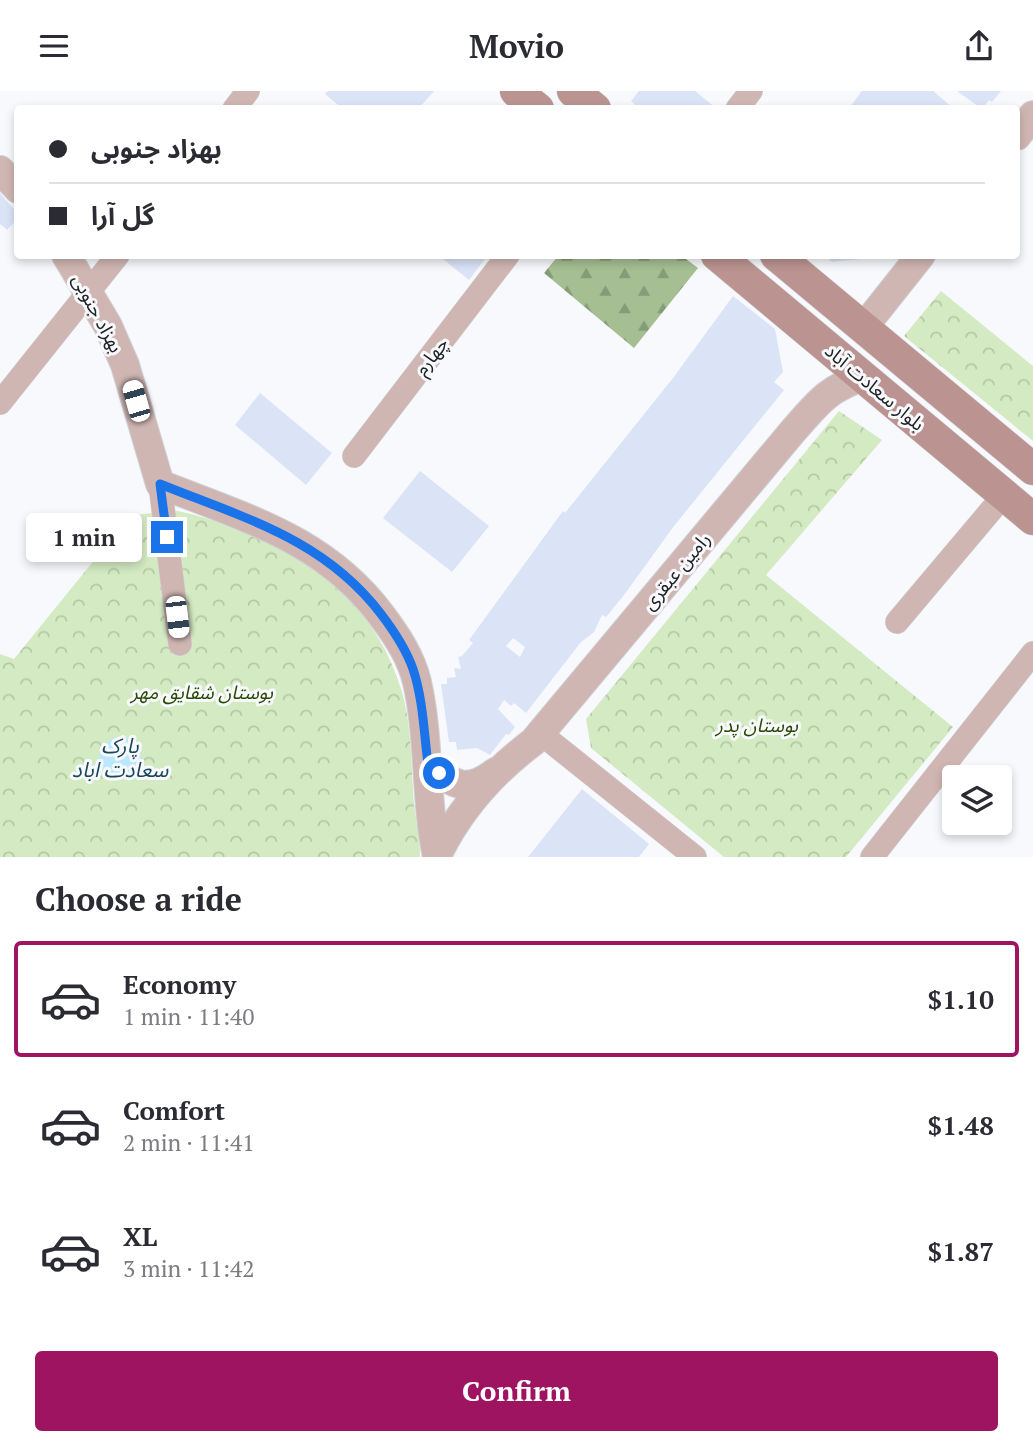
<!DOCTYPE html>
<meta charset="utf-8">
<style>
:root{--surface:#fff;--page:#f2f2f3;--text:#2b2b33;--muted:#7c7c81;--line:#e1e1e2;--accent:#9f1461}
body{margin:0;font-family:"PT Serif","Noto Sans Arabic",serif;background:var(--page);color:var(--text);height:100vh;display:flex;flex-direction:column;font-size:26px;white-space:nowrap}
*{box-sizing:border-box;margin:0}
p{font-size:23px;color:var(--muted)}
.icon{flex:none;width:38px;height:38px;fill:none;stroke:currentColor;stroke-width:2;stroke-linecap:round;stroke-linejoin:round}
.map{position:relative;height:766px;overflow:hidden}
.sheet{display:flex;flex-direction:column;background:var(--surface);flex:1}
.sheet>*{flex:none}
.banner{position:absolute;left:14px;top:14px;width:1006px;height:154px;border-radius:7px;box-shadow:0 4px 10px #0003;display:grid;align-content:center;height:154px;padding:0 35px;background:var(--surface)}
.fabs{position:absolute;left:942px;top:674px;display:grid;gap:14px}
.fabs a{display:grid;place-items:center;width:70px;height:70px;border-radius:7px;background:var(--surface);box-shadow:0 4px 10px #0003;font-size:35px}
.end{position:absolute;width:32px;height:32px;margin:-16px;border:9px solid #1a73e8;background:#fff;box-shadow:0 0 0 4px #fff}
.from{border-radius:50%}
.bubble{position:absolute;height:49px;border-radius:7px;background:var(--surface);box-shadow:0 4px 10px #0003;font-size:23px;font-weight:800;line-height:49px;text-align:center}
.car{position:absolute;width:21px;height:42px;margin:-21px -10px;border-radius:9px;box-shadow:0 0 5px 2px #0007;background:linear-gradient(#fff 24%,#345 0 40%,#fff 0 76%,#345 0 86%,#fff 0)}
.banner b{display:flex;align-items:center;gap:24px;height:66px;font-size:26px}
.banner b+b{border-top:2px solid var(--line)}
.banner i{width:18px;height:18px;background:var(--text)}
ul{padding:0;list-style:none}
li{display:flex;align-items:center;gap:21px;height:116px;margin:0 14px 10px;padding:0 21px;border:4px solid transparent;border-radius:7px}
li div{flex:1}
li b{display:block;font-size:26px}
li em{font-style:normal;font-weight:800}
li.current{border-color:var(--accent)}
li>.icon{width:63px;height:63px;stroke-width:1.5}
h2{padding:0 35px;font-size:32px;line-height:84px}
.action{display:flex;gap:14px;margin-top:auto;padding:14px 35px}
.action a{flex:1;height:80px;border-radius:7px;background:var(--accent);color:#fff;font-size:28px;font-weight:800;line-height:80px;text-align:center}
header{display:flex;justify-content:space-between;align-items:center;height:91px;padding:0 35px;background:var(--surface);font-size:32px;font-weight:800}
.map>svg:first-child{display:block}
</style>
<header><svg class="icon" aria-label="menu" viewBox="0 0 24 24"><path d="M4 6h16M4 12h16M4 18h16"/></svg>Movio<svg class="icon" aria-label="share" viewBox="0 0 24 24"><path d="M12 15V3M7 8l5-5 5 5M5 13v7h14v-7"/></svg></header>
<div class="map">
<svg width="1033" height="766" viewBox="0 0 1033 766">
<defs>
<pattern id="forest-firs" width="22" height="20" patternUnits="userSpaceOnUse" patternTransform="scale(1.75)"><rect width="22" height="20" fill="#a5bf92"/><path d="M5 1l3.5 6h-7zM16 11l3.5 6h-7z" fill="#869b77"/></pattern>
<pattern id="park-crowns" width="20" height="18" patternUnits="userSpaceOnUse" patternTransform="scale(1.75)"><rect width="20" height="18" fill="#d3eac2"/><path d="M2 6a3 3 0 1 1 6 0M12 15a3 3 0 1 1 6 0" fill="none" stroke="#b5c8a6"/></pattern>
</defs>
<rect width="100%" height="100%" fill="#f7f9fd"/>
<path fill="url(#forest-firs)" d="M558 165H682L698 177 634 257 544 182Z"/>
<g fill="url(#park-crowns)">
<path d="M941 200 1033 275V350L904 245Z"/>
<path d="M839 320 882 349 766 484 953 636 846 766H724L591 657 586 628Z"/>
<path d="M172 419C277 440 370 493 402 601 412 637 411 676 414 713 416 731 420 748 420 766H0V563L14 568 130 425Z"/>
</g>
<circle fill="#bce8fe" cx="120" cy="667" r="21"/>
<g fill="#dbe4f7" fill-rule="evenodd">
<path d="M328 0H434L418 18H343L325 3Z"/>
<path d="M639 0H695L717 18H639L631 10Z"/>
<path d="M862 0H933L954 18H848Z"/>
<path d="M957 0H1001L992 11 989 9 982 18Z"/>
<path d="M0 102 18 123V127L7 139 0 133Z"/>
<path d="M438 164H488L469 189Z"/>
<path d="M823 164H878V166L832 171Z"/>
<path d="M733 205 775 238 783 281 774 291 784 299 674 435 624 504 606 526 602 524 594 541 581 551 526 622 514 612 511 615 504 609 498 618 515 636 509 644 506 643 490 664 477 657 457 659 456 651H449L441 593H447V587L456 586 454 577 461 578 458 566 462 565 473 552 469 549 563 420 565 422 673 287ZM513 547 525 556 520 566 506 555Z"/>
<path d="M260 302 332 362 306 394 235 334Z"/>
<path d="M420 380 489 435 452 481 383 427Z"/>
<path d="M582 698 649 753 639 766H528Z"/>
</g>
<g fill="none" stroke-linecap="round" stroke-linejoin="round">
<g stroke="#d0d2d6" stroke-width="24">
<g id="minor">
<path d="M234 18 248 0"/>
<path d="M737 18 751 0"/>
<path d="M0 312 118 164"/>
<path d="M354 365 508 164"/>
<path d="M160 393 180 553"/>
<path d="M897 531 1004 404"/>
<path d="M540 642 695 766"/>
<path d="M872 766 1033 562"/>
</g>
</g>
<g stroke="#d0d2d6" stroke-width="30">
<g id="tertiary">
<path d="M1017 45 1033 24"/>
<path d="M0 79 18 98"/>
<path d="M66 164 108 235 125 274 160 393C245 427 325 448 382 525 397 545 411 566 417 591 430 648 425 709 437 766"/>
<path d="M863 237 921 164"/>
<path d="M428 673C453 694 467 703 495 681"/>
<path d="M437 765C459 719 493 681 533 651L793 340C818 312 827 298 863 286"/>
</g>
</g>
<g stroke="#d0d2d6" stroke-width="33">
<g id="secondary">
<path d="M516 0 538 18"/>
<path d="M573 0 595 18"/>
<path d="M717 164 1033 428"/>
<path d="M776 164 1033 378"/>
</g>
</g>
<use href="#minor" stroke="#d0b6b3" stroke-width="23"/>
<use href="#tertiary" stroke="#d0b6b3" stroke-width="28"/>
<use href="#secondary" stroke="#bb9491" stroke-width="32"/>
</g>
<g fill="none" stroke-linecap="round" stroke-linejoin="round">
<path stroke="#1a73e8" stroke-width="9" d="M167 446 160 393C244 427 324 448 381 523 394 540 406 558 413 578 423 608 424 642 428 673L439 682"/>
</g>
<g text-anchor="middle" stroke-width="6" stroke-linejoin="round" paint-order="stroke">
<g font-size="19" fill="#212223" stroke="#f7f9fd">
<text transform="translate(98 222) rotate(62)" y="7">بهزاد جنوبی</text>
<text transform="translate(431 265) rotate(-53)" y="7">چهارم</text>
<text transform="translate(875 296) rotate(40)" y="7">بلوار سعادت آباد</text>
<text transform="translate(676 480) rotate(-50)" y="7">رامین عبقری</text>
</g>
<g font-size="19" font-style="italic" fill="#294904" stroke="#f7f9fd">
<text x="202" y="608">بوستان شقایق مهر</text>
<text x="757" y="641">بوستان پدر</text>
</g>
<g font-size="21" font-style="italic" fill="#1a475b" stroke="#f7f9fd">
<text x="120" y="662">پارک<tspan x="120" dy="24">سعادت اباد</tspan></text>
</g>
</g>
</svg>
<div class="fabs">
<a><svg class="icon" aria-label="layers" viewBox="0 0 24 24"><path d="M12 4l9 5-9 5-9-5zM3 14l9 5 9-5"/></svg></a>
</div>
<i class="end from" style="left:439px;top:682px"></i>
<i class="end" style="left:167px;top:446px"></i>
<div class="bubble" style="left:26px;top:422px;width:116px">1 min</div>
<i class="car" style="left:136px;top:310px;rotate:344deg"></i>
<i class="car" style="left:177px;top:526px;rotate:173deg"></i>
<div class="banner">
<b><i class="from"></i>بهزاد جنوبی</b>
<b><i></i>گل آرا</b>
</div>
</div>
<section class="sheet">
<h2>Choose a ride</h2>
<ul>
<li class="current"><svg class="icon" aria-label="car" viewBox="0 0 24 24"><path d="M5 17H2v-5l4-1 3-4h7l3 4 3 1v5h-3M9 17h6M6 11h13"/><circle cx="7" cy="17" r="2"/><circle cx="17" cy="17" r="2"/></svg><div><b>Economy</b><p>1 min · 11:40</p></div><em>$1.10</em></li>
<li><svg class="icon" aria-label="car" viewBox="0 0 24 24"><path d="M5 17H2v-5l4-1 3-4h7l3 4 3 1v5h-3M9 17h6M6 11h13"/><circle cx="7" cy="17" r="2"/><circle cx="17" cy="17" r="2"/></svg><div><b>Comfort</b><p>2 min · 11:41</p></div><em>$1.48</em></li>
<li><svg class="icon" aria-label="car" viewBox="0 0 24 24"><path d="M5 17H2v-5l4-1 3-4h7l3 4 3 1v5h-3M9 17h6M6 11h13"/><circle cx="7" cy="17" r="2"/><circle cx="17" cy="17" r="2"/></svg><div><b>XL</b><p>3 min · 11:42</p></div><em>$1.87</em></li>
</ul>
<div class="action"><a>Confirm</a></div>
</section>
